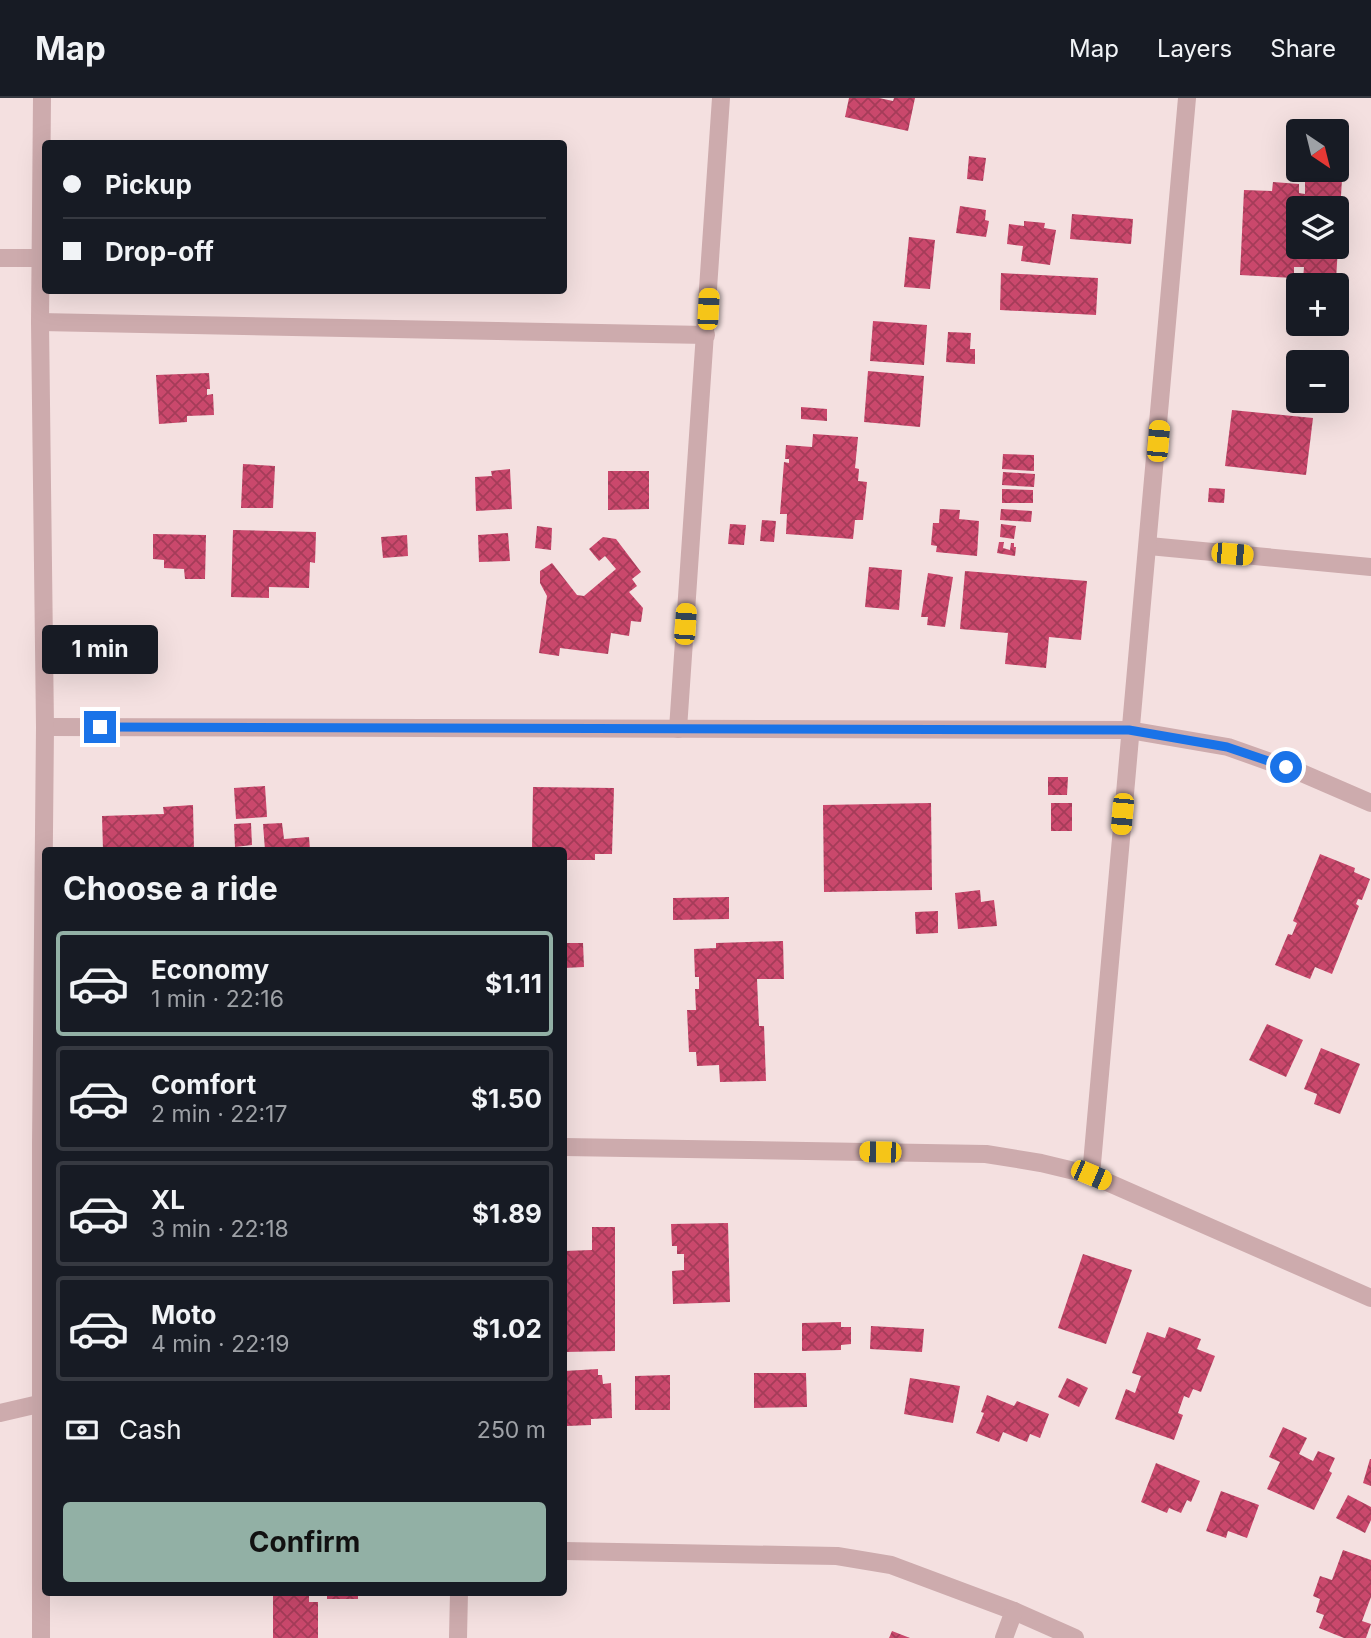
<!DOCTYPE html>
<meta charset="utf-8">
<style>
:root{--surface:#171b24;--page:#242831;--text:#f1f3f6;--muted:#9ea1a6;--line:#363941;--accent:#92b0a5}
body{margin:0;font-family:Inter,sans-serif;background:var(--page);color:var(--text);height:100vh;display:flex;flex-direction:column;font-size:26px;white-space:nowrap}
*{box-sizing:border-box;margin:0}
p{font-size:23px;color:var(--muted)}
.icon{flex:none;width:38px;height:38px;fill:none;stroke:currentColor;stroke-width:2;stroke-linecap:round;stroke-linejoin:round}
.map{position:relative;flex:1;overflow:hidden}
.details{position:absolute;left:42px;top:749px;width:525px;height:749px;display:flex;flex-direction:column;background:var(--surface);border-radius:7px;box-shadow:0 7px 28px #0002}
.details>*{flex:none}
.guide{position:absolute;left:42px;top:42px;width:525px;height:154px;border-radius:7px;box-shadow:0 7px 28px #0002;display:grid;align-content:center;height:154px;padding:0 21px;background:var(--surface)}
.needle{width:46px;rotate:145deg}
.buttons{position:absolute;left:1286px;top:21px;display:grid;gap:14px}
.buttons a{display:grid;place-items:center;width:63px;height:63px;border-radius:7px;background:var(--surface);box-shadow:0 7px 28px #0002;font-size:35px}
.end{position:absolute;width:32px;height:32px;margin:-16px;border:9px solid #1a73e8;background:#fff;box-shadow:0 0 0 4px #fff}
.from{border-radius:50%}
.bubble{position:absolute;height:49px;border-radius:7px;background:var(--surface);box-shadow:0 7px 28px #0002;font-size:23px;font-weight:700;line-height:49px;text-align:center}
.car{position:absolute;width:21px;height:42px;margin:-21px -10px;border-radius:9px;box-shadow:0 0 5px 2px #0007;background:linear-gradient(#f5c518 24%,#345 0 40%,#f5c518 0 76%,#345 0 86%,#f5c518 0)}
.guide b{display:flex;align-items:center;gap:24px;height:66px;font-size:26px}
.guide b+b{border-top:2px solid var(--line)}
.guide i{width:18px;height:18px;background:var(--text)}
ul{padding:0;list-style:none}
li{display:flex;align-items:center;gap:21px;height:105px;margin:0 14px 10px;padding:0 7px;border:4px solid var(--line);border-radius:7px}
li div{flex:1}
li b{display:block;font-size:26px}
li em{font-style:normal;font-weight:700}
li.on{border-color:var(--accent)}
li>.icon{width:63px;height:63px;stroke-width:1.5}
h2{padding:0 21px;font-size:32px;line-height:84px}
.pay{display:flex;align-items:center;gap:18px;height:77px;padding:0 21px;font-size:26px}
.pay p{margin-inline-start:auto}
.primary-button{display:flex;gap:14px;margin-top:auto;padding:14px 21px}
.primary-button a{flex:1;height:80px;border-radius:7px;background:var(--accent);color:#111;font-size:28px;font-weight:700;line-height:80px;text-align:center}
header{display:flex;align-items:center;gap:42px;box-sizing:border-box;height:98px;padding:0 35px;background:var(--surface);border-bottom:2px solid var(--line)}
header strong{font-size:33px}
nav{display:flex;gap:38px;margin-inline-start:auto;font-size:24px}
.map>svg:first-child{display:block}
</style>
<header>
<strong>Map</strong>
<nav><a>Map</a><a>Layers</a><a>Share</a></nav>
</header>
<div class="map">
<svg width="1371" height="1540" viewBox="0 0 1371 1540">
<defs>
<pattern id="building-cross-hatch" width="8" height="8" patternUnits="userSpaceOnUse" patternTransform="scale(1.75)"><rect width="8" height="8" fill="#ca486c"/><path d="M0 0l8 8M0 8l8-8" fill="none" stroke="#a53c59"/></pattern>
</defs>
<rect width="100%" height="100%" fill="#f4e0e0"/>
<g fill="url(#building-cross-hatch)">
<path d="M849 0H879L893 3 894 0H915L908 33 845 19Z"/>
<path d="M969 58 986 60 983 83 967 81Z"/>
<path d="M1305 80 1342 81 1339 132H1337V110H1298V149H1338L1336 182 1303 181 1304 169H1294V180L1240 177 1244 92 1272 93 1273 84 1299 86V95L1305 96Z"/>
<path d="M960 108 986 112 985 122 989 123 986 139 956 135Z"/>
<path d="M1072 116 1133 121 1131 146 1070 141Z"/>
<path d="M1024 123 1045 125 1044 130 1056 132 1050 167 1021 163 1023 148 1007 146 1009 126 1024 128Z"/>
<path d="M909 139 935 142 930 191 904 189Z"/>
<path d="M1001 175 1098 180 1096 217 1000 212Z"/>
<path d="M873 223 927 227 924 267 870 263Z"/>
<path d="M1303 226H1331L1330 230 1303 228Z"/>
<path d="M948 234 971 235 970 251H975V266L946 264Z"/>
<path d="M868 273 924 278 920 329 864 324Z"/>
<path d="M209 275 210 291H207V297L213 296 214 317 187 318V324L159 326 156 277Z"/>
<path d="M801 309 827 311V323L801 321Z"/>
<path d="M1232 312 1313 320 1306 377 1225 368Z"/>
<path d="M813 336 858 339 855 370 859 371 858 383 867 384 863 422H855L853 441 786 436 787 416H780L784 364 789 365V361H785L786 347 812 349Z"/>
<path d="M1003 356 1034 357V373L1002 371Z"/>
<path d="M243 366 275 368 273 410H241Z"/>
<path d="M510 371 512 411 476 413 475 379 492 378 491 373Z"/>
<path d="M608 373H649V411L608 412Z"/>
<path d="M1003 374 1035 376 1034 389 1002 387Z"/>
<path d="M1209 390 1225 391 1224 405 1208 404Z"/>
<path d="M1002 391 1033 392V405H1002Z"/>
<path d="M940 411 960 412 959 421 979 423 977 458 936 454 937 448 931 447 933 425H939Z"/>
<path d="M1001 411 1032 413 1031 424 1000 422Z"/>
<path d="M762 422 776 423 774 444 760 443Z"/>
<path d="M730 426 746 427 744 447 728 446Z"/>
<path d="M1001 426 1016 428 1014 441 1000 439Z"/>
<path d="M537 428 552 430 551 452 535 450Z"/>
<path d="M233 432 316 434 315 465 310 464 309 490 269 489V500L231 499Z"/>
<path d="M508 435 510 463 479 464 478 437Z"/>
<path d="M153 436 206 437 205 481H185L184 471 164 470V462L153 461Z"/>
<path d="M407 437 408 458 383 460 381 439Z"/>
<path d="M603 439 616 441 641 474 632 481 637 488 629 494 643 510 641 524 631 523 629 538 611 535 608 556 560 550 559 558 539 555 547 498 540 485V473L552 465 577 497 584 498 616 471 605 458 599 463 589 451Z"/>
<path d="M999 444H1004L1003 450 1010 452 1011 445H1014V449H1016L1015 458 997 455Z"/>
<path d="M869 469 902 472 899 512 865 509Z"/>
<path d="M965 473 1087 483 1081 542 1049 539 1046 570 1005 566 1008 535 960 531Z"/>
<path d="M928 475 953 479 945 529 927 527 928 519H921Z"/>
<path d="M1048 679H1068L1067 697H1048Z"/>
<path d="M265 688 267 719 236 721 234 690Z"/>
<path d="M533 689 614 690 612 756H595V762H564V752H532Z"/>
<path d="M931 705 932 792 824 794 823 707Z"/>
<rect x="1051" y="705" width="21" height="28"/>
<path d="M193 707 194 752H103L102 718 164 716 163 709Z"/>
<path d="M251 725 252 747 235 749 234 726Z"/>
<path d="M282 725 284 741 309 739 310 752H265L263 726Z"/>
<path d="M1320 756 1355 770 1354 774 1370 781 1362 802 1358 801 1356 806 1359 808 1332 876 1315 869 1310 881 1275 867 1288 836 1292 837 1297 825 1293 823Z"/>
<path d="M980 792 981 804 994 802 997 828 958 831 955 795Z"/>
<path d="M729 799V821L673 822V800Z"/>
<path d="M938 813V835L916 836 915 814Z"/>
<path d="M783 843 784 881H757L759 928H764L766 983 720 984 719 967 697 968 696 954H689L687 912H696L695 891H699V879H695L694 851 716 850V845Z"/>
<path d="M564 845H583L584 869 564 870Z"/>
<path d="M1267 926 1303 942 1286 979 1249 962Z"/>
<path d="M1321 950 1360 966 1340 1016 1314 1006 1317 996 1304 991Z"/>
<path d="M728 1125 730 1204 673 1206 672 1173 684 1172V1156H677V1148H672L671 1126Z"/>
<path d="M592 1129H615V1253L564 1254V1153L592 1152Z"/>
<path d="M1083 1156 1132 1172 1106 1246 1058 1230Z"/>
<path d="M841 1224V1229H851V1246L841 1247V1252L802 1253V1225Z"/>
<path d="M871 1228 924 1231 922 1254 870 1251Z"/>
<path d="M1169 1229 1201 1241 1197 1251 1215 1258 1201 1294 1193 1291 1189 1300 1184 1298 1178 1315 1183 1317 1174 1342 1115 1321 1126 1291 1135 1295 1141 1278 1132 1275 1147 1234 1165 1240Z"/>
<path d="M598 1271V1277H602L603 1286 611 1285 612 1320 591 1321V1327L567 1328 566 1321H564V1273Z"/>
<path d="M754 1275H806L807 1309 754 1310Z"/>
<path d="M670 1277V1312H635V1278Z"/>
<path d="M910 1280 960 1288 953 1325 904 1316Z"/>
<path d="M1067 1280 1088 1290 1079 1309 1058 1299Z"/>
<path d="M987 1297 1014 1308 1017 1303 1049 1316 1040 1340 1030 1336 1027 1344 1003 1334 999 1344 976 1335 984 1315 981 1314Z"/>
<path d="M1283 1329 1307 1340 1299 1356 1313 1363 1318 1353 1335 1360 1329 1373 1332 1375 1314 1412 1267 1391 1280 1364 1269 1359Z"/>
<path d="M1370 1361H1371V1388L1363 1385Z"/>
<path d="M1156 1365 1200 1383 1191 1404 1187 1402 1181 1415 1169 1410 1167 1415 1141 1404Z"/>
<path d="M1221 1393 1259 1407 1247 1440 1228 1433 1226 1440 1206 1433Z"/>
<path d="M1348 1397 1371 1409V1422L1365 1435 1336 1420Z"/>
<path d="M1343 1452 1371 1462V1499L1362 1523 1371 1526 1366 1540H1344L1319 1530 1324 1517 1316 1514 1320 1501 1313 1498 1320 1478 1332 1482Z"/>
<path d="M273 1494H309V1504H318V1540H273Z"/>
<rect x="327" y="1494" width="31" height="7"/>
<path d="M892 1533 910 1540H889Z"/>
</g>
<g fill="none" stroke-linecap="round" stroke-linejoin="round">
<g stroke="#cdabad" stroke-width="18">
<path d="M0 160H41"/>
<path d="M40 224 706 237"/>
<path d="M1149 448 1371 469"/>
<path d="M45 629 1129 632 1228 649 1304 676 1371 705"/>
<path d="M678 631 721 0"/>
<path d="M564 1049 986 1056 1041 1065 1091 1077 1371 1200"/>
<path d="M1091 1077C1122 718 1156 359 1187 0"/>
<path d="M0 1315 43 1305"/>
<path d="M564 1453 837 1458 891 1467 1014 1513 1075 1540"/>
<path d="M41 1540V1045L45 629 40 224 42 0"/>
<path d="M458 1540 459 1494"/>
<path d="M1004 1540 1014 1513"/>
</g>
</g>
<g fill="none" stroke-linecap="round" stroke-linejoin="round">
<path stroke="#1a73e8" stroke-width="9" d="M100 629 1129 632 1227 649 1286 669"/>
</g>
</svg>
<div class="buttons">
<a><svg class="needle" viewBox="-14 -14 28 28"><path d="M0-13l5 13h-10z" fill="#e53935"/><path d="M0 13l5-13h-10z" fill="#9ea1a6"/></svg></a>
<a><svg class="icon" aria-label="layers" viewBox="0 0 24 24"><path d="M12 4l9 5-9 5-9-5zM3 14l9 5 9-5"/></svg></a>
<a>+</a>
<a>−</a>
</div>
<i class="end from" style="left:1286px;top:669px"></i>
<i class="end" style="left:100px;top:629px"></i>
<div class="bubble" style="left:42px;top:527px;width:116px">1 min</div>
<i class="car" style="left:708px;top:211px;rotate:3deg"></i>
<i class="car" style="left:1158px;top:343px;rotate:5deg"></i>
<i class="car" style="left:1232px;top:456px;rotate:95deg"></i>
<i class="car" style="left:685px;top:526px;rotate:4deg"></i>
<i class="car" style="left:1122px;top:716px;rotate:185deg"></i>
<i class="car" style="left:880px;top:1054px;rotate:271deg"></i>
<i class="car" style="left:1091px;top:1077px;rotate:113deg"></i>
<div class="guide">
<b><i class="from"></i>Pickup</b>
<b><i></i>Drop-off</b>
</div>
<section class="details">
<h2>Choose a ride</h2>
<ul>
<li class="on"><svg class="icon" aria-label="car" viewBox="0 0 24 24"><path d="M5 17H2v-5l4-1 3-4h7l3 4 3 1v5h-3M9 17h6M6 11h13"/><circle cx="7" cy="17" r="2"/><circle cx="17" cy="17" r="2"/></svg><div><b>Economy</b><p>1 min · 22:16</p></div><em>$1.11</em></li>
<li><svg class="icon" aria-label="car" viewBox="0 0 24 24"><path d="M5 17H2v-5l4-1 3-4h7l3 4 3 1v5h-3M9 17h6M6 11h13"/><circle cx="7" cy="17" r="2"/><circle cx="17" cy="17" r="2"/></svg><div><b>Comfort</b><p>2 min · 22:17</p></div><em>$1.50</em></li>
<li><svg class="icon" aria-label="car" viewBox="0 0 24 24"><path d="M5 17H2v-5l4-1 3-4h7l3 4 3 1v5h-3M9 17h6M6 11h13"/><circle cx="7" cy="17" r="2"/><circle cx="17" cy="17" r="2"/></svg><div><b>XL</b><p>3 min · 22:18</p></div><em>$1.89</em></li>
<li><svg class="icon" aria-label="car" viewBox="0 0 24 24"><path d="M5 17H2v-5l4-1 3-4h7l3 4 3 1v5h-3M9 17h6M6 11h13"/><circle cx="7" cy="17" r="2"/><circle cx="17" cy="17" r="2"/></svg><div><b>Moto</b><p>4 min · 22:19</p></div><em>$1.02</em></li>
</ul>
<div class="pay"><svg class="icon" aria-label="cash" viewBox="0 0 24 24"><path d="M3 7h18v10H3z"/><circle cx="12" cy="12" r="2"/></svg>Cash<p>250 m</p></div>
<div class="primary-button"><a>Confirm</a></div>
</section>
</div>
